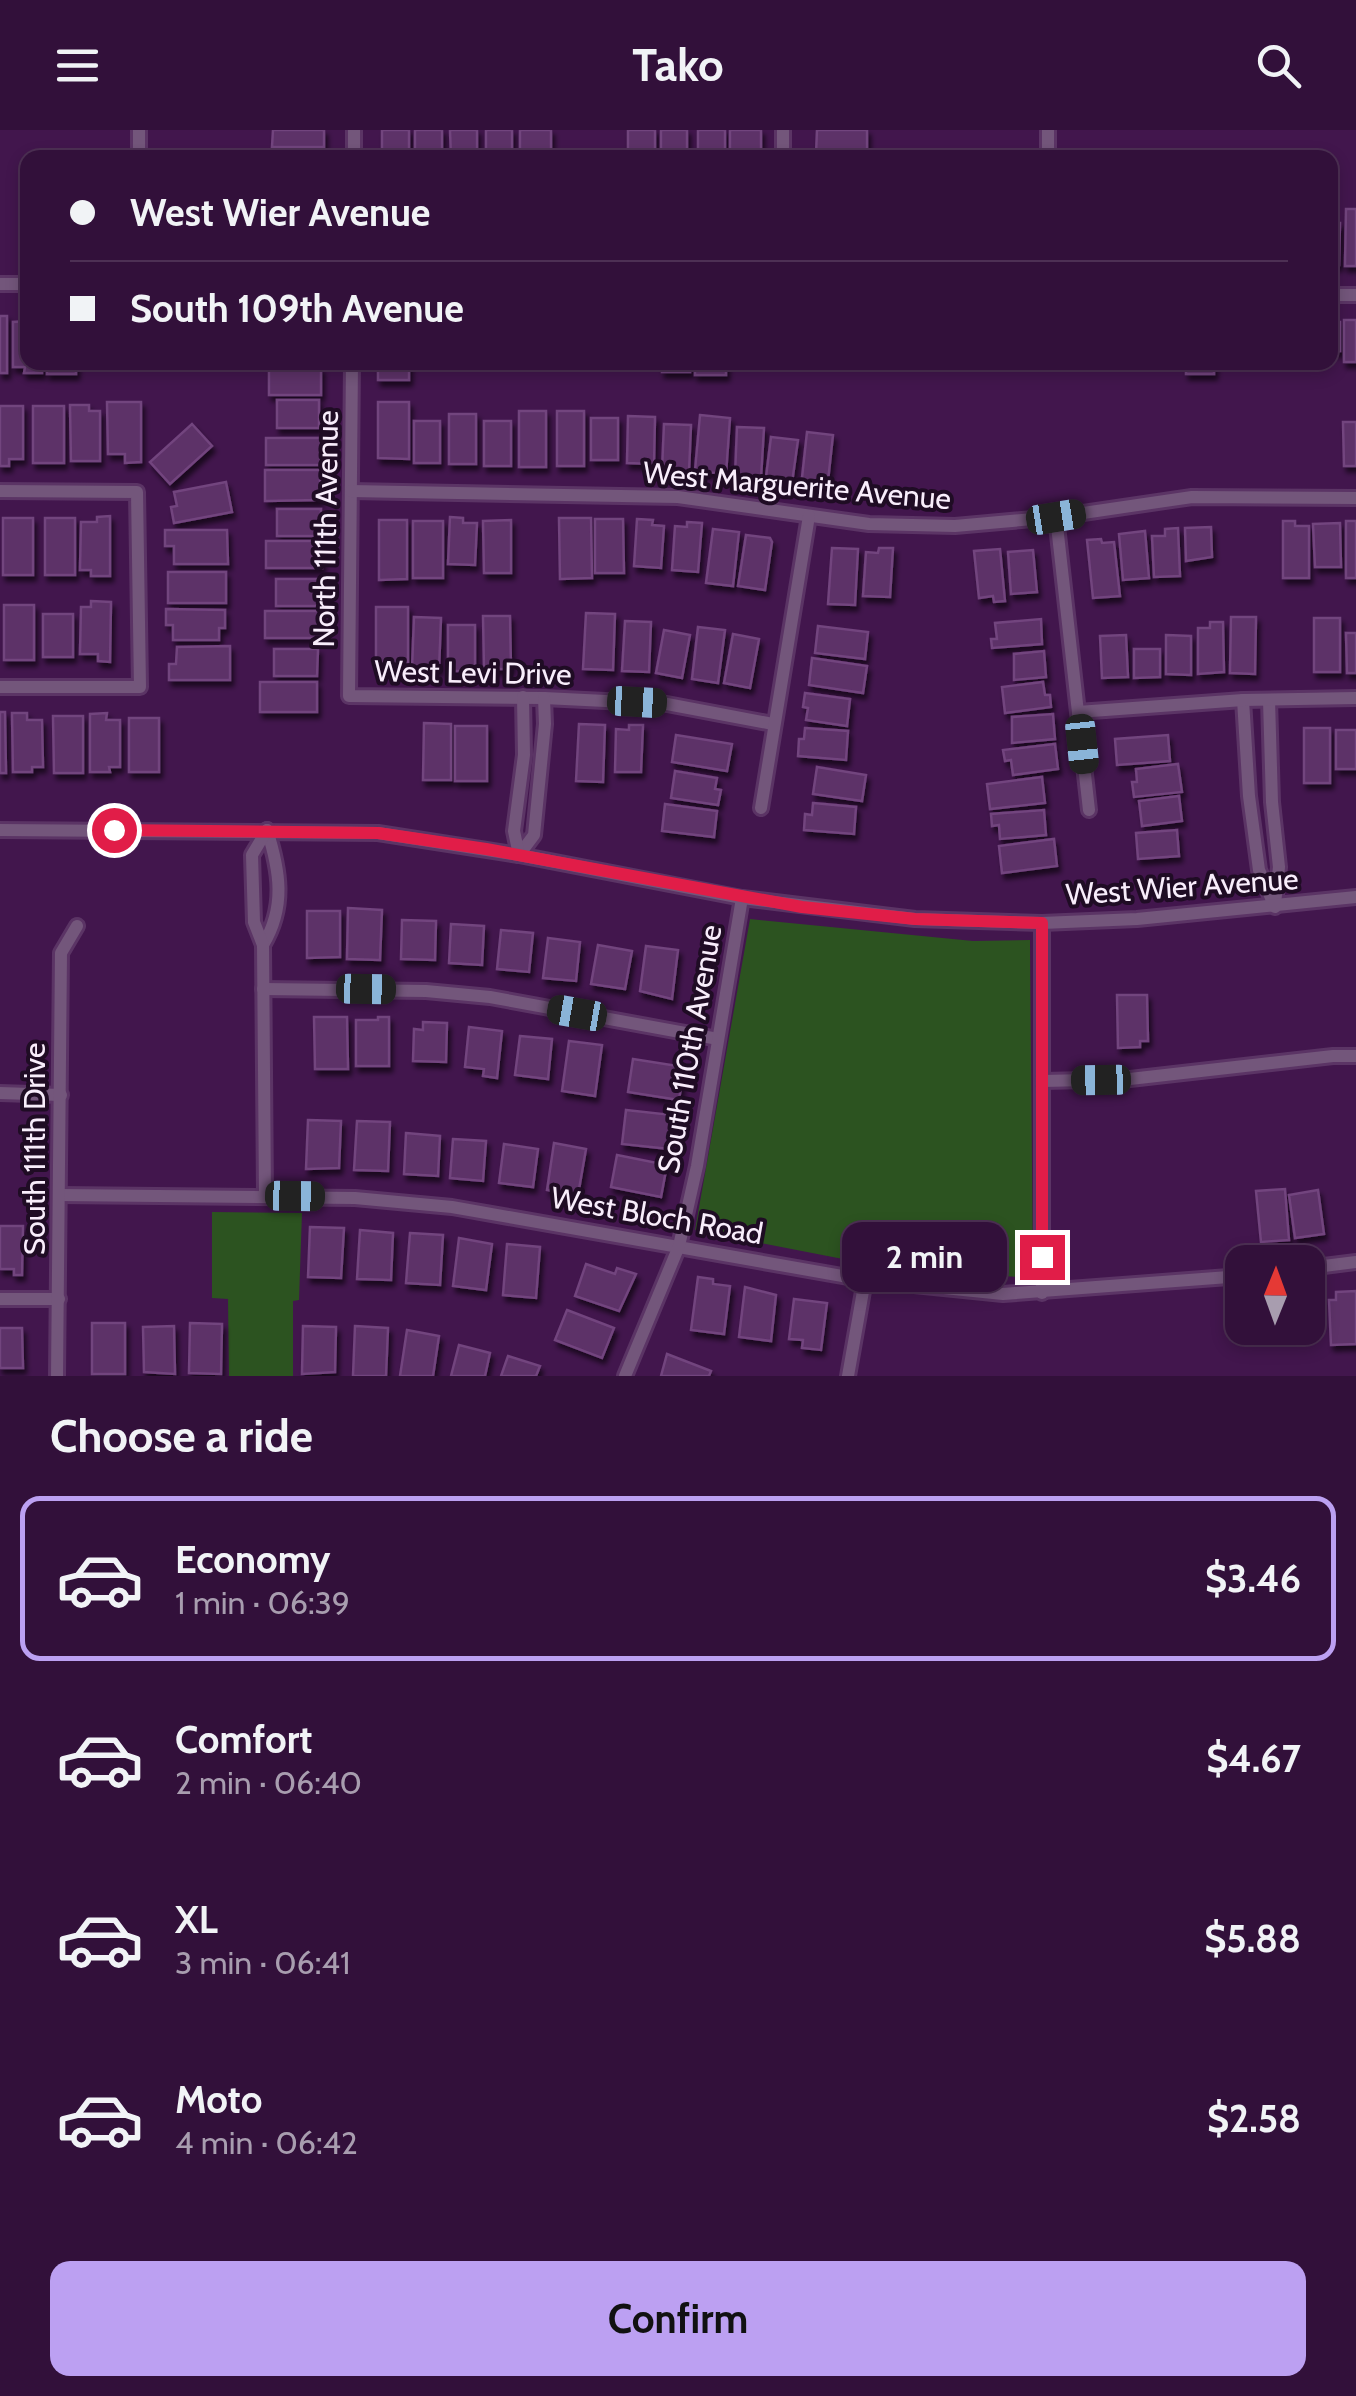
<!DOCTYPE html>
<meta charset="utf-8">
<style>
:root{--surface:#32103a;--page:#3d1e45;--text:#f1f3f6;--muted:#a89daf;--line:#4d3054;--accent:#bca0f2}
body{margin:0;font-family:Cabin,sans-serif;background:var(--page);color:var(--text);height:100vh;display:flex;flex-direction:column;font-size:38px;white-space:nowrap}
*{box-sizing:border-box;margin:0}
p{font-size:32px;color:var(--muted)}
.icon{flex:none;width:55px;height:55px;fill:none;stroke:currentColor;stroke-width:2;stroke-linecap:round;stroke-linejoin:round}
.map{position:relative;height:1246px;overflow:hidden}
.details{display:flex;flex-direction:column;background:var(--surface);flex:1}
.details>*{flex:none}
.guide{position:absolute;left:20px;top:20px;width:1318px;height:220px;border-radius:20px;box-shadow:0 5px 15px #0003,0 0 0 2px var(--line);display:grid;align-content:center;height:220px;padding:0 50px;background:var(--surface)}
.needle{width:65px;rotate:1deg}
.controls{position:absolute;left:1225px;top:1115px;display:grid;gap:20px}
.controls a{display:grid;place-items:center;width:100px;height:100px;border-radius:20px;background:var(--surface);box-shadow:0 5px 15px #0003,0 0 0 2px var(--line);font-size:50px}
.end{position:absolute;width:45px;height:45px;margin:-22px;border:12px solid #e11d48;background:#fff;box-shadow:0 0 0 5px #fff}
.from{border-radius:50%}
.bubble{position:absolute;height:70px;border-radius:20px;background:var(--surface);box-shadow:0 5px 15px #0003,0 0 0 2px var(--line);font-size:32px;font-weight:700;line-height:70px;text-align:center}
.car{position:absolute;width:30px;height:60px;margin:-30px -15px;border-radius:12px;box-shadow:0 0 8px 2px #0007;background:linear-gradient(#222 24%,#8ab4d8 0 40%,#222 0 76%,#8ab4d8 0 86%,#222 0)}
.guide b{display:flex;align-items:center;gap:35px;height:95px;font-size:38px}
.guide b+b{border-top:2px solid var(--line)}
.guide i{width:25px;height:25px;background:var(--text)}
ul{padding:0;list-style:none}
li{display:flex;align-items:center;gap:30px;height:165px;margin:0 20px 15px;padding:0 30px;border:5px solid transparent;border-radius:20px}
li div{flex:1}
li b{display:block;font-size:38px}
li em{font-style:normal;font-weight:700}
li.selected{border-color:var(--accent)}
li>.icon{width:90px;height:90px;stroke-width:1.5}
h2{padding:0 50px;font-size:45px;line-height:120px}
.cta{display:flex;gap:20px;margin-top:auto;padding:20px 50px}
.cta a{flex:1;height:115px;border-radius:20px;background:var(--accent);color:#111;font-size:40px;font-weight:700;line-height:115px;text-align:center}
header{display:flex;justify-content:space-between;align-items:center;height:130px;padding:0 50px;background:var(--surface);font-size:45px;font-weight:700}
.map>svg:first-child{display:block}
</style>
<header><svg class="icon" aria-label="menu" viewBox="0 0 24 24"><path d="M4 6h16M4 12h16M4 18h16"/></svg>Tako<svg class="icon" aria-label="search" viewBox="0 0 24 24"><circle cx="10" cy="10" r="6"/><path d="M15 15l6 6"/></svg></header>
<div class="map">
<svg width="1356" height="1246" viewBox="0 0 1356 1246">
<defs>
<filter id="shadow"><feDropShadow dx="3" dy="5.5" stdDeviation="2.5" flood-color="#0009"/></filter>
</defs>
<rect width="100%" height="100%" fill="#42164d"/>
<g fill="#2c5320">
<path d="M750 789 973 811 1030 810 1033 1148 925 1140 848 1130 695 1100Z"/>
<path d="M212 1082 302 1083 299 1170 293 1171V1246H229L228 1169 212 1168Z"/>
</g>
<g fill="#5d3068" stroke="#72447e" stroke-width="2.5" filter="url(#shadow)">
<path d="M273 0H324V17H272Z"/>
<rect x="382" y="0" width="27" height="28"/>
<rect x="415" y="0" width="27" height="27"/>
<path d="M450 0H477V28H451Z"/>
<rect x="486" y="0" width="26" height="28"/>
<rect x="520" y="0" width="31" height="28"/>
<rect x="628" y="0" width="27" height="28"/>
<rect x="661" y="0" width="26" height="28"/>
<rect x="698" y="0" width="27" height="28"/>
<rect x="730" y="0" width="31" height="28"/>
<path d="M817 0H867V25L816 24Z"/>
<path d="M1346 79H1356V136H1345Z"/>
<path d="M1330 93H1340L1339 135H1330Z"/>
<path d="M27 184H28V232H42V243H24L25 237H13V192L27 191Z"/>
<rect x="0" y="186" width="7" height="57"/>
<rect x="1344" y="190" width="12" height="42"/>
<rect x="1330" y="192" width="10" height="29"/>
<rect x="47" y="232" width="29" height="12"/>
<rect x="378" y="232" width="31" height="18"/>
<rect x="662" y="232" width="28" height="10"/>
<rect x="695" y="232" width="31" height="13"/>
<rect x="1186" y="232" width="28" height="12"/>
<rect x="269" y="238" width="52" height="27"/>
<rect x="277" y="270" width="42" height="28"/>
<path d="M107 272H141V332L125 333V324H108Z"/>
<path d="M378 272H409V329L378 328Z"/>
<path d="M70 275H89V281H100V331H71Z"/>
<path d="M0 276H23V329H9V336H0Z"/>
<rect x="33" y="276" width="31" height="57"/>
<rect x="519" y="281" width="27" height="56"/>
<rect x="557" y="281" width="27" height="55"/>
<rect x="449" y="284" width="27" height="50"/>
<path d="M700 285 730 288 726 344 695 341Z"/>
<path d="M628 286 655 287 654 334 627 333Z"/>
<rect x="591" y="288" width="27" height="42"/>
<rect x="414" y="291" width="26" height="42"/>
<rect x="484" y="291" width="27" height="45"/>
<path d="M1343 292H1356V336H1344Z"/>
<path d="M192 294 212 316 170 354 150 332Z"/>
<path d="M664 294 691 295 689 342 662 340Z"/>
<path d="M737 297 764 298 761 348 735 346Z"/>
<path d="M807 302 833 305 827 360 801 357Z"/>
<path d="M771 307 798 310 792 353 780 352 779 357 765 355Z"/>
<path d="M266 308H324L320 335H266Z"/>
<path d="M265 340H320V370L265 371Z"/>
<path d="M226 352 232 382 174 393 171 377 177 376 174 362Z"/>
<path d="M277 379H321L320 406H277Z"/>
<path d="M110 386V446H91V440H80L81 392H97V387Z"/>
<path d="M450 387 463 388V393H477L475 435 448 434Z"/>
<rect x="3" y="388" width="30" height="57"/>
<rect x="45" y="388" width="30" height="57"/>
<path d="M559 388H591L592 448 560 449Z"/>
<path d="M595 389H623L624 443H595Z"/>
<path d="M637 389 653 390 652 395 664 396 661 438 634 436Z"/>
<path d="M379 390H407V449L379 450Z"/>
<path d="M511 390V443H484L483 391Z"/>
<rect x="413" y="391" width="30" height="57"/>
<path d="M1283 391H1295V396H1309V448H1283Z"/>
<rect x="1346" y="391" width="10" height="57"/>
<path d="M687 392 702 393 698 442 672 440 675 396 687 397Z"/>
<path d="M1340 393 1341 437H1315L1313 394Z"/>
<path d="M1211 397 1212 427 1186 431 1185 398Z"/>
<path d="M1178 398 1180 446 1154 447 1152 406H1165V399Z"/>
<path d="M713 399 739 402 733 456 706 453Z"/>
<path d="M165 400H227L228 434H174V416H165Z"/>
<path d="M1145 401 1149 448 1123 450 1119 404Z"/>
<path d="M746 405 770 408 772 412 765 460 738 456Z"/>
<path d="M1101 409 1102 413 1114 412 1120 466 1093 468 1087 410Z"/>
<rect x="266" y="411" width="56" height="27"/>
<path d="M832 418 858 419 855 475 828 474Z"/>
<path d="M879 418H893L890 467 863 466 866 422 878 423Z"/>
<path d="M1000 419 1005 471 994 472 993 466 979 468 974 421Z"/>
<path d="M1033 420 1037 462 1011 464 1008 422Z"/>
<rect x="168" y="442" width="58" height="31"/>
<rect x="276" y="449" width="45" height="27"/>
<path d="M91 471 111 472 110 532 98 531V524H80L81 477H91Z"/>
<rect x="4" y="475" width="30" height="55"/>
<rect x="376" y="477" width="32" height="55"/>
<path d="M166 479 225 480V498H219V510H173V495H166Z"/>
<rect x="265" y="481" width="56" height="27"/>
<path d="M586 483 615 484 613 540 583 539Z"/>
<rect x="43" y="484" width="30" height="43"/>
<path d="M483 486H510L511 539H484Z"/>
<path d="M414 487 441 488 439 540 412 539Z"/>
<path d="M1231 487H1256L1255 544 1230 543Z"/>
<rect x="1314" y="488" width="26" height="54"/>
<path d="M1041 489 1042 514 992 518 991 509H997L995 493Z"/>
<path d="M625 491 651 492 649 542 622 541Z"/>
<path d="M1210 492H1223L1224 542 1198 544V498H1210Z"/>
<rect x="448" y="495" width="27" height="46"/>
<path d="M818 496 868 502 865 529 815 523Z"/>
<path d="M698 497 725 500 718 553 692 549Z"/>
<path d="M664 500 690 505 682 548 656 543Z"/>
<path d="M1346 503H1356V543H1347Z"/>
<path d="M733 504 759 509 750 558 724 553Z"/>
<path d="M1126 505 1128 547 1102 548 1100 506Z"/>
<path d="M1166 505 1191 506V545L1166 544Z"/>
<path d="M230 516V550H169V534H176L177 517Z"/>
<path d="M274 519H318L317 546H274Z"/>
<path d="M1134 519H1160V547L1134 548Z"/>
<path d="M1044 521 1046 547 1014 550V524Z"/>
<path d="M812 528 867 536 863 563 809 555Z"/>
<rect x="260" y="552" width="57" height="30"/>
<path d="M1043 552 1045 565H1050L1051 577 1005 583 1002 557Z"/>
<path d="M805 563 850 569 847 596 806 590 808 578 803 577Z"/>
<path d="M0 582H5L6 643H0Z"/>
<path d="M12 583H27V590H42L43 637H32V642H13Z"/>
<path d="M107 583 106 590H120V637H109L110 642H90V584Z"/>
<path d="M1053 584 1055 609 1012 613V587Z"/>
<path d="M53 586H83V643H54Z"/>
<rect x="129" y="588" width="30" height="54"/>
<path d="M424 593 451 594V650H423Z"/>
<path d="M579 594 605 595 603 652 576 651Z"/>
<path d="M629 595H643L641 642H615L616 599 629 600Z"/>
<rect x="455" y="596" width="32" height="55"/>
<path d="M805 598 848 601 846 630 798 626 799 609H804Z"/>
<rect x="1304" y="598" width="26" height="55"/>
<rect x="1336" y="600" width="20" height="39"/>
<path d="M676 605 732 614 727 641 672 632Z"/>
<path d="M1168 605 1170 631 1117 635 1115 609Z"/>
<path d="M1055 614 1058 639 1013 645 1011 630 1005 631 1003 620Z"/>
<path d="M1178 634 1182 662 1134 667 1132 652H1137L1136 639Z"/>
<path d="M817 637 866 645 862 671 813 664Z"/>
<path d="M675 641 717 648 715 659 721 660 718 675 671 668Z"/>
<path d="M1042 647 1045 673 990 679 987 654Z"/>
<path d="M1179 666 1182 691 1142 696 1139 671Z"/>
<path d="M813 673 856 677 854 704 804 700 805 684 812 685Z"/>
<path d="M665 674 717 681 714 707 662 701Z"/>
<path d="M1044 680 1046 705 1000 709 999 695 992 696 991 684Z"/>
<path d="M1177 700 1179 726 1138 729 1136 703Z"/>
<path d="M1054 709 1057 736 1002 743 999 716Z"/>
<path d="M348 778 382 780 380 830 347 829Z"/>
<path d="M307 781H340V827L307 828Z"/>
<path d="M402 790 436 791 435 830 401 829Z"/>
<path d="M451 794 484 796 482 835 449 833Z"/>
<path d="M501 800 533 803 529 842 497 839Z"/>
<path d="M548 808 580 812 576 851 543 848Z"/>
<path d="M598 815 632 821 625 859 591 854Z"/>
<path d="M646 816 678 820 672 869 640 861Z"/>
<path d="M1117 865H1147L1148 911H1140V917L1118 918Z"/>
<path d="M314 887H347L348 939H315Z"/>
<path d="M378 887H389V936H356V890H378Z"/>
<path d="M423 892 447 893 446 932 413 931 414 899 423 900Z"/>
<path d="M469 897 502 901 497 948 483 946 484 939 465 937Z"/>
<path d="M520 906 552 909 548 949 515 945Z"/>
<path d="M569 911 602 915 595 966 562 961Z"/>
<path d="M633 929 684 937 679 970 628 962Z"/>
<path d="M626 980 672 985 670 1019 622 1014Z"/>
<path d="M308 990 341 991 339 1038 306 1039Z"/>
<path d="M357 991 390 992 388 1041 354 1040Z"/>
<path d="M406 1003 440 1006 438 1046 404 1044Z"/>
<path d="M453 1009 486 1011 483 1051 450 1048Z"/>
<path d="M554 1013 586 1019 578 1065 547 1060Z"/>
<path d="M504 1014 538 1019 533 1057 499 1053Z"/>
<path d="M617 1025 667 1035 661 1067 611 1057Z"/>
<path d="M1285 1059 1289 1110 1261 1112 1256 1061Z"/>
<path d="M1318 1060 1324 1104 1295 1108 1289 1065Z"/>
<path d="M0 1096H23L22 1145H14V1139H0Z"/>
<path d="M310 1097 344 1098 341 1148 308 1147Z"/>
<path d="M360 1100 393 1103 391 1150 357 1149Z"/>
<path d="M410 1103 443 1105 440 1155 406 1153Z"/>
<path d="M459 1108 492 1114 486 1160 453 1156Z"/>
<path d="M507 1114 540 1117 536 1168 503 1165Z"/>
<path d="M586 1134 615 1144 617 1138 636 1144 619 1181 575 1166Z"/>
<path d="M698 1147 713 1149V1154L730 1156 724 1204 691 1200Z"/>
<path d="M745 1157 776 1165 771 1211 739 1207Z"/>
<path d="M1356 1161V1214L1331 1215 1329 1170H1336V1162Z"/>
<path d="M794 1169 827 1173 821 1220 802 1218 803 1210 789 1209Z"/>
<path d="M567 1180 614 1198 602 1228 555 1210Z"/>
<rect x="92" y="1193" width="33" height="51"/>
<path d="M190 1193 222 1194 221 1244 189 1243Z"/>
<path d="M174 1196 175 1244 144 1242 143 1197Z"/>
<path d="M303 1196 336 1197 335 1242 302 1244Z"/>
<path d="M355 1196 388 1198 386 1246H353Z"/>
<path d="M0 1198H22L23 1238H0Z"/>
<path d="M407 1200 439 1206 433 1246H400Z"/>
<path d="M459 1215 490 1223 485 1246H451Z"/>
<path d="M667 1224 711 1241 709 1246H661Z"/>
<path d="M508 1226 540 1236 536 1246H501Z"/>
</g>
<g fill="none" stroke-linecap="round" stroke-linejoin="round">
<g stroke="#5b3465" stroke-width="18">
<g id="street">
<path d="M783 0V28"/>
<path d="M139 28V0"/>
<path d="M354 28V0"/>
<path d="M1048 28V0"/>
<path d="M0 154H28"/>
<path d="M1330 165H1356"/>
<path d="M352 232 349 566 544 568 667 574 773 594"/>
<path d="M0 361 137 362 140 557H0"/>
<path d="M351 361 678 367 869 394 955 396 1056 387 1192 367 1356 368"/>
<path d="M1056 387 1089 680"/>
<path d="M1243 570 1249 666 1259 740 1275 777"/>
<path d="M1269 570 1272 672 1279 737 1275 774"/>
<path d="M1078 582 1243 570 1356 568"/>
<path d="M761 678 809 386"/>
<path d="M0 700 378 703 519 725 742 768 915 789 1042 793 1137 789 1356 767"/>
<path d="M519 725 534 705 545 594 544 568"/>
<path d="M519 725 514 701 524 625 523 567"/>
<path d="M1042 793V1163"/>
<path d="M263 815C286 777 280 741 267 700"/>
<path d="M263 859 426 861 490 867 718 909"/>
<path d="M1043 951 1130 949 1333 926H1356"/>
<path d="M0 963 61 965"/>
<path d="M60 1065 355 1068 452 1077 865 1150 1003 1164 1242 1146"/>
<path d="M265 1066 263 815 254 792 252 725 267 700"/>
<path d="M1308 1138 1356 1132"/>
<path d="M0 1169H59"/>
<path d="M57 1246 61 823 77 796"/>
<path d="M625 1246 679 1116 697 1036 742 768"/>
<path d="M848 1246 865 1150"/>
</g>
</g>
<use href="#street" stroke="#73567b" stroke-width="12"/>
</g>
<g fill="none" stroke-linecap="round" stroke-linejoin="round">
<path stroke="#e11d48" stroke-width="12" d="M114 700 378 703 486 719 802 777 915 789 1042 793V1127"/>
</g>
<g text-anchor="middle" stroke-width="8" stroke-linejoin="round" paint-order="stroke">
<g font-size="30" fill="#f8edfb" stroke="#1f0c24">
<text transform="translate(797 356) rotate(5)" y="10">West Marguerite Avenue</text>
<text transform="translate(326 399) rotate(-89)" y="10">North 111th Avenue</text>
<text transform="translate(473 543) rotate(1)" y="10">West Levi Drive</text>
<text transform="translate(1182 757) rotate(-4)" y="10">West Wier Avenue</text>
<text transform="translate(690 919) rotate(-80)" y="10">South 110th Avenue</text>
<text transform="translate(35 1019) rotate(-90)" y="10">South 111th Drive</text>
<text transform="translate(657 1086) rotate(10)" y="10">West Bloch Road</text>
</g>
</g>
</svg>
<div class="controls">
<a><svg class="needle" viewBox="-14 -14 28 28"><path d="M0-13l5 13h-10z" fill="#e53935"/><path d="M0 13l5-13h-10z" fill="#a89daf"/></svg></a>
</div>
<i class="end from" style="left:114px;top:700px"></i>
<i class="end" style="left:1042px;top:1127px"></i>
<div class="bubble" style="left:842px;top:1092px;width:165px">2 min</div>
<i class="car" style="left:1056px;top:387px;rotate:81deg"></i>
<i class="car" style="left:637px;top:572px;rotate:93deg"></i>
<i class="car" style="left:1082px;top:614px;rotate:174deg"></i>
<i class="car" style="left:366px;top:859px;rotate:91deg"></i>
<i class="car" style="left:577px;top:883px;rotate:280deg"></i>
<i class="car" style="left:1101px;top:950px;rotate:269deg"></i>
<i class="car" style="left:295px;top:1066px;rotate:91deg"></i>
<div class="guide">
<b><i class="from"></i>West Wier Avenue</b>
<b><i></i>South 109th Avenue</b>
</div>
</div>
<section class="details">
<h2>Choose a ride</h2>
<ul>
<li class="selected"><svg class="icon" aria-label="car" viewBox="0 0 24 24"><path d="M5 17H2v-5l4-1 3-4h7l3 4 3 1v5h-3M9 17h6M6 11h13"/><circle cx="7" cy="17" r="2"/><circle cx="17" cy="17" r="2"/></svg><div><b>Economy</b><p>1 min · 06:39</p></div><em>$3.46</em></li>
<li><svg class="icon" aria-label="car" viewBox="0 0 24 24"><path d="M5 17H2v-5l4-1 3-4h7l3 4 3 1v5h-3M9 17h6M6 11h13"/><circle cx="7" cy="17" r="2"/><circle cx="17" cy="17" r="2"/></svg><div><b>Comfort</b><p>2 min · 06:40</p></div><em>$4.67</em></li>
<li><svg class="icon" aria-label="car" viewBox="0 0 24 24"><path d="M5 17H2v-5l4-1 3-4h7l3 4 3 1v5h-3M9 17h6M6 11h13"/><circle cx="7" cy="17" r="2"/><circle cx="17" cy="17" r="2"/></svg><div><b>XL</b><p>3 min · 06:41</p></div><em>$5.88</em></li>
<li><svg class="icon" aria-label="car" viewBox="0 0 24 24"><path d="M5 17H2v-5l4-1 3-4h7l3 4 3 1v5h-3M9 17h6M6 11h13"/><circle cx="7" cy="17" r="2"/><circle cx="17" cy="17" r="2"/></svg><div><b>Moto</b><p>4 min · 06:42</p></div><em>$2.58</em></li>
</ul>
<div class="cta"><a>Confirm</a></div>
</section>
